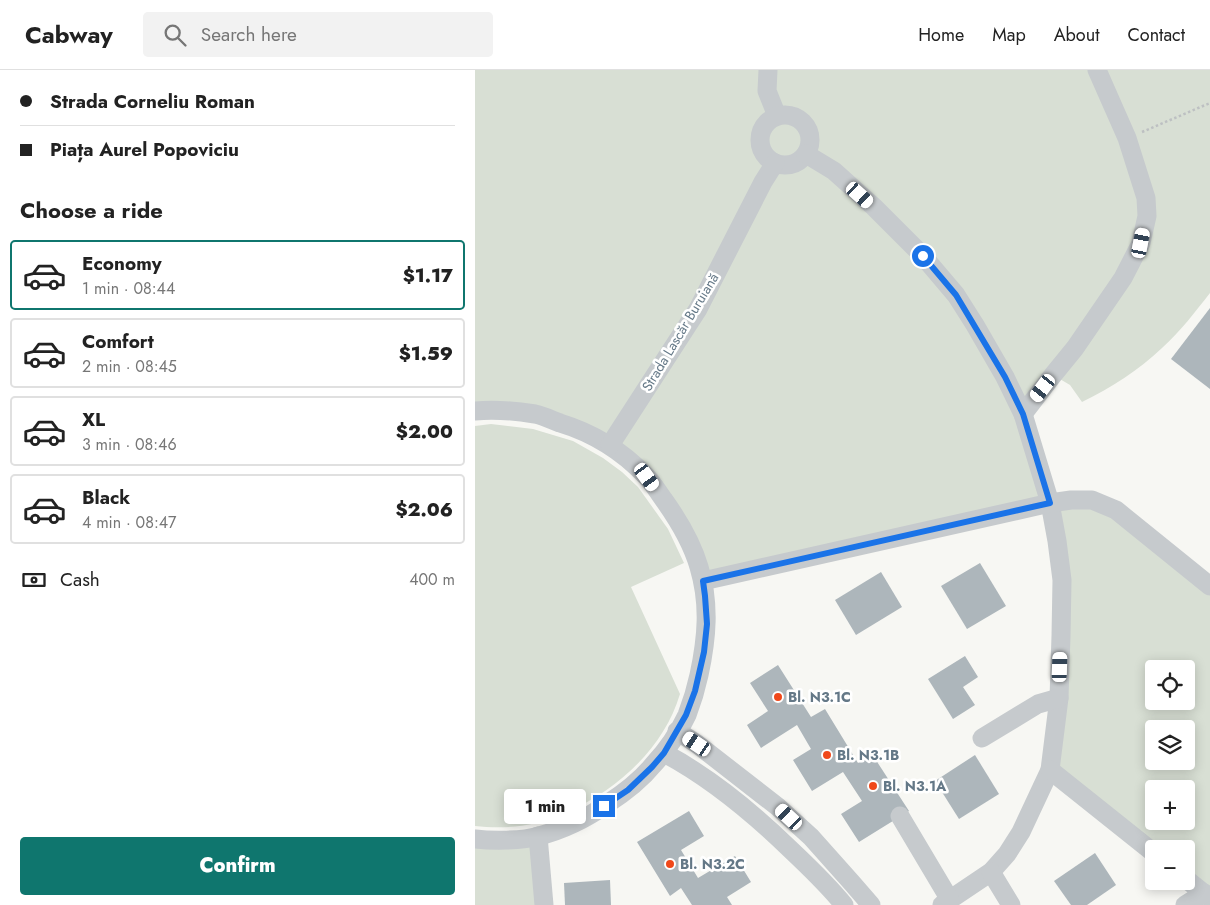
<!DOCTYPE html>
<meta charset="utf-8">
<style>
:root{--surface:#fff;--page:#f2f2f2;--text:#222;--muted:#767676;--line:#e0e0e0;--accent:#0f766e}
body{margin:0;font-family:Jost,sans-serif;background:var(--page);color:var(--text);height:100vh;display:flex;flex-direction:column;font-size:19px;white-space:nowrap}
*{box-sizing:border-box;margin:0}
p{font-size:16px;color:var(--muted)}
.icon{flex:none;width:28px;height:28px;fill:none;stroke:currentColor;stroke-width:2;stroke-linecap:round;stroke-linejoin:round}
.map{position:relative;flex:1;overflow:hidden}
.drawer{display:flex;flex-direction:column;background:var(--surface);width:475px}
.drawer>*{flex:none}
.hud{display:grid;align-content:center;height:110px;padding:0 20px;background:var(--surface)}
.buttons{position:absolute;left:670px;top:590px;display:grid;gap:10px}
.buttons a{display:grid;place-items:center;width:50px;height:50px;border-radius:5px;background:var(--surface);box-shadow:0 2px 12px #0003;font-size:25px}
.end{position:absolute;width:22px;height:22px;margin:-11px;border:6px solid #1a73e8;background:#fff;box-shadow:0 0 0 2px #fff}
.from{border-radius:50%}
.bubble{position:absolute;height:35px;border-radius:5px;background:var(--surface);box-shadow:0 2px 12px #0003;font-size:16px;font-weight:800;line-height:35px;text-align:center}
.car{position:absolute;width:15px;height:30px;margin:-15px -8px;border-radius:6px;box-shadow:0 0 4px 1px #0007;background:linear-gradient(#fff 24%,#345 0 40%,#fff 0 76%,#345 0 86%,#fff 0)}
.hud b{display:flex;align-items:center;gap:18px;height:48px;font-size:19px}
.hud b+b{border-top:1px solid var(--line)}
.hud i{width:12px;height:12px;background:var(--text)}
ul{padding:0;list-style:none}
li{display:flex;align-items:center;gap:15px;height:70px;margin:0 10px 8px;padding:0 10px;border:2px solid var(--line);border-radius:5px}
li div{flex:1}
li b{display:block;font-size:19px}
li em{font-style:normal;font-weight:800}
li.on{border-color:var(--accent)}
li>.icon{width:45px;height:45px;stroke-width:1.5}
h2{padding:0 20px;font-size:22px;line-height:60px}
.pay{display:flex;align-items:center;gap:12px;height:55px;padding:0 20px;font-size:19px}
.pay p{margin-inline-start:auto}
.button{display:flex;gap:10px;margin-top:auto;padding:10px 20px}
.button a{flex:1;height:58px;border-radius:5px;background:var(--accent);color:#fff;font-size:20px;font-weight:800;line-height:58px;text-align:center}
header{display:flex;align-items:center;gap:30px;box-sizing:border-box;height:70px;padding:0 25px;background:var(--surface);border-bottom:1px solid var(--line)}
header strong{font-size:24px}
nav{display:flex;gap:28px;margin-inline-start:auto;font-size:18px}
.search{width:350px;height:45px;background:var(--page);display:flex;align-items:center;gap:12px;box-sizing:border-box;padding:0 18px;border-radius:5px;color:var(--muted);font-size:19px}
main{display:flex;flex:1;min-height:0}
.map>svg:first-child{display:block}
</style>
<header>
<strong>Cabway</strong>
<div class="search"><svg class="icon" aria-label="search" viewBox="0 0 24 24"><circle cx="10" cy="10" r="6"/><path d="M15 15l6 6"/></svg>Search here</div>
<nav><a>Home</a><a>Map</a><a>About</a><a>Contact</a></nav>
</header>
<main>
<section class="drawer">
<div class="hud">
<b><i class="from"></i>Strada Corneliu Roman</b>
<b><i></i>Piața Aurel Popoviciu</b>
</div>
<h2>Choose a ride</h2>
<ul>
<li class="on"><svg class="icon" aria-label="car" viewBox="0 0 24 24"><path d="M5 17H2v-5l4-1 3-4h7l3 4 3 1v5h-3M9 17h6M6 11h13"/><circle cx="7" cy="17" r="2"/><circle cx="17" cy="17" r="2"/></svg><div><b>Economy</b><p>1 min · 08:44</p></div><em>$1.17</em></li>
<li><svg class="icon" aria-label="car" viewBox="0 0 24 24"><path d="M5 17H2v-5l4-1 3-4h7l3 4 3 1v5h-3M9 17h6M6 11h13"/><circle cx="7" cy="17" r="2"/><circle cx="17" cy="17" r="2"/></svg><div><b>Comfort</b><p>2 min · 08:45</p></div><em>$1.59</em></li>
<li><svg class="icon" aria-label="car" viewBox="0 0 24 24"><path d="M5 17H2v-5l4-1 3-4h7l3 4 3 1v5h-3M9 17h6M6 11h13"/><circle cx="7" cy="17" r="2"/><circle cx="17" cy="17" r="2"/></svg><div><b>XL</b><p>3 min · 08:46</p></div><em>$2.00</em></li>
<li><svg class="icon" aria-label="car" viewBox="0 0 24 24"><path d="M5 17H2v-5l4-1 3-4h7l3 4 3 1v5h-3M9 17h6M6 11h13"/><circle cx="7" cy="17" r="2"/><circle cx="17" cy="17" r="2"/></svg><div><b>Black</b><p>4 min · 08:47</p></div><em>$2.06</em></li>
</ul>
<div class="pay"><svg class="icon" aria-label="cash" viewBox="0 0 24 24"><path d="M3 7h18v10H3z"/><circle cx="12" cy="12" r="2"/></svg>Cash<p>400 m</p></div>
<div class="button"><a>Confirm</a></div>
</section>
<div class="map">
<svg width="735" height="835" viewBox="0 0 735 835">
<rect width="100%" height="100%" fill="#f7f7f3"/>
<g fill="#d8dfd4" fill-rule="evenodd">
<path d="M0 0H735V223C720 242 705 262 687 278 664 300 636 318 607 332L595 315 578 305 548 344 575 433 617 430 735 516V828L711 809V779H679L575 700 584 628 575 433 228 511 204 451 113 363 0 341ZM679 599H711V631H679ZM679 659H711V691H679ZM679 719H711V751H679Z"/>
<path d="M16 354 58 359 98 371 128 388 147 402 163 417 193 459 209 493 156 517 205 624C189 678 143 719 93 742 83 746 72 751 61 753 41 758 19 758 0 756V356Z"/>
<path d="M63 766 69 835H0V769Z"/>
</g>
<g fill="#adb6bb">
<path d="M735 238V319L696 289Z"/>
<path d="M505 493 531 536 492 559 466 516Z"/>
<path d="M406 502 427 537 381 565 360 530Z"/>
<path d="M490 586 503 607 488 617 500 635 478 649 453 609Z"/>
<path d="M303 595 336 647 350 639 383 693 397 684 434 741 384 772 366 744 387 731 368 702 337 721 318 690 336 679 322 655 286 678 272 655 293 641 275 613Z"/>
<path d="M500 685 524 724 484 749 460 711Z"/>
<path d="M214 741 229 766 206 780 223 808 260 786 276 812 252 827 257 835H217L206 818 195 826 162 772Z"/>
<path d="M620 783 641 815 612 835H596L579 811Z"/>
<path d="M135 810 136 835H90L89 813Z"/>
</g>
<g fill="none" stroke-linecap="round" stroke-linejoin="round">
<path stroke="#bdc0c2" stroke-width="2.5" stroke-dasharray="2.5 2.5" stroke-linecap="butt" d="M667 62 735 33"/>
<g stroke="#c6cacd" stroke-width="19">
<path d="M293 0 292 21 302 46"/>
<circle cx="310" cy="70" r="25"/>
<path d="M331 84 359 101 399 137 448 186 481 225 500 255 530 307 548 344 575 433 582 471 587 510 586 566 584 628 575 700 546 762 532 784 516 802 467 835"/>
<path d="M0 341C19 339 41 341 60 344 69 346 77 350 85 353 118 363 147 381 171 406 178 413 183 422 189 430 204 451 217 473 224 497 235 534 232 568 224 605 221 619 217 632 212 645 204 662 191 681 178 695 165 711 149 723 132 734 112 748 88 760 64 766 47 771 17 771 0 769"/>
<path d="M548 344 578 305 600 278 648 208 666 173 672 146 671 128 652 68 622 0"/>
<path d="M135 375 223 239 288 112 300 93"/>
<path d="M228 511 575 433 596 430H617L641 440 735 516"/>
<path d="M202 661 222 674 303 737 336 767 377 813 396 835"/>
<path d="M507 668 563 634 584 628"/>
<path d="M189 683C236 708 278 743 316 780 334 797 353 815 369 835"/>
<path d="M575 700 679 783"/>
<path d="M425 746 475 830"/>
<path d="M63 766 69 835"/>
<path d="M516 802 536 835"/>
<path d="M711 809 735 828"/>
<path d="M710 835 729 823"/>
</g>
</g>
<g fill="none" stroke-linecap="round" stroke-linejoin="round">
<path stroke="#1a73e8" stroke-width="6" d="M129 736 153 720 177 697 189 683 211 645 220 621 229 582 232 554 230 526 228 511 575 433 548 344 530 307 481 225 448 186"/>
</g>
<g fill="#f0481a" stroke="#fff" stroke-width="2">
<circle cx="303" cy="627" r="5"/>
<circle cx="352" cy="685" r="5"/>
<circle cx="398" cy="716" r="5"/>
<circle cx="195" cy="794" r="5"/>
</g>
<g text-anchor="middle" stroke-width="5" stroke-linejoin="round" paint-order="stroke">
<g font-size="14" fill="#647887" stroke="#fff">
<text transform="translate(205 262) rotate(-59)" y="5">Strada Lascăr Buruiană</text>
</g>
<g font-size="14" font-weight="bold" fill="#647887" stroke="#fff" text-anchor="start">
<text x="313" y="632">Bl. N3.1C</text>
<text x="362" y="690">Bl. N3.1B</text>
<text x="408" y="721">Bl. N3.1A</text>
<text x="205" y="799">Bl. N3.2C</text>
</g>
</g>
</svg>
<div class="buttons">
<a><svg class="icon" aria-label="locate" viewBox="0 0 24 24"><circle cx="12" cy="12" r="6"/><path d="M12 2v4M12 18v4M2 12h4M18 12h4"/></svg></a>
<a><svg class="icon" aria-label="layers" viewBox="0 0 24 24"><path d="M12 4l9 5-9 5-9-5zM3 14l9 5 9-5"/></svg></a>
<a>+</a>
<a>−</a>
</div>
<i class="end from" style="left:448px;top:186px"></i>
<i class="end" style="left:129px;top:736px"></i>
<div class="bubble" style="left:29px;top:719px;width:82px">1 min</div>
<i class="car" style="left:385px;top:125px;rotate:132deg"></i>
<i class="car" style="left:666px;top:173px;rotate:11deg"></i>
<i class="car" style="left:568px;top:318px;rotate:217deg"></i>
<i class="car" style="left:172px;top:407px;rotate:144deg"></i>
<i class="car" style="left:585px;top:597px;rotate:2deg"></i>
<i class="car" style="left:222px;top:674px;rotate:304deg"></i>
<i class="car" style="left:314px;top:747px;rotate:313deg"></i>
</div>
</main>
